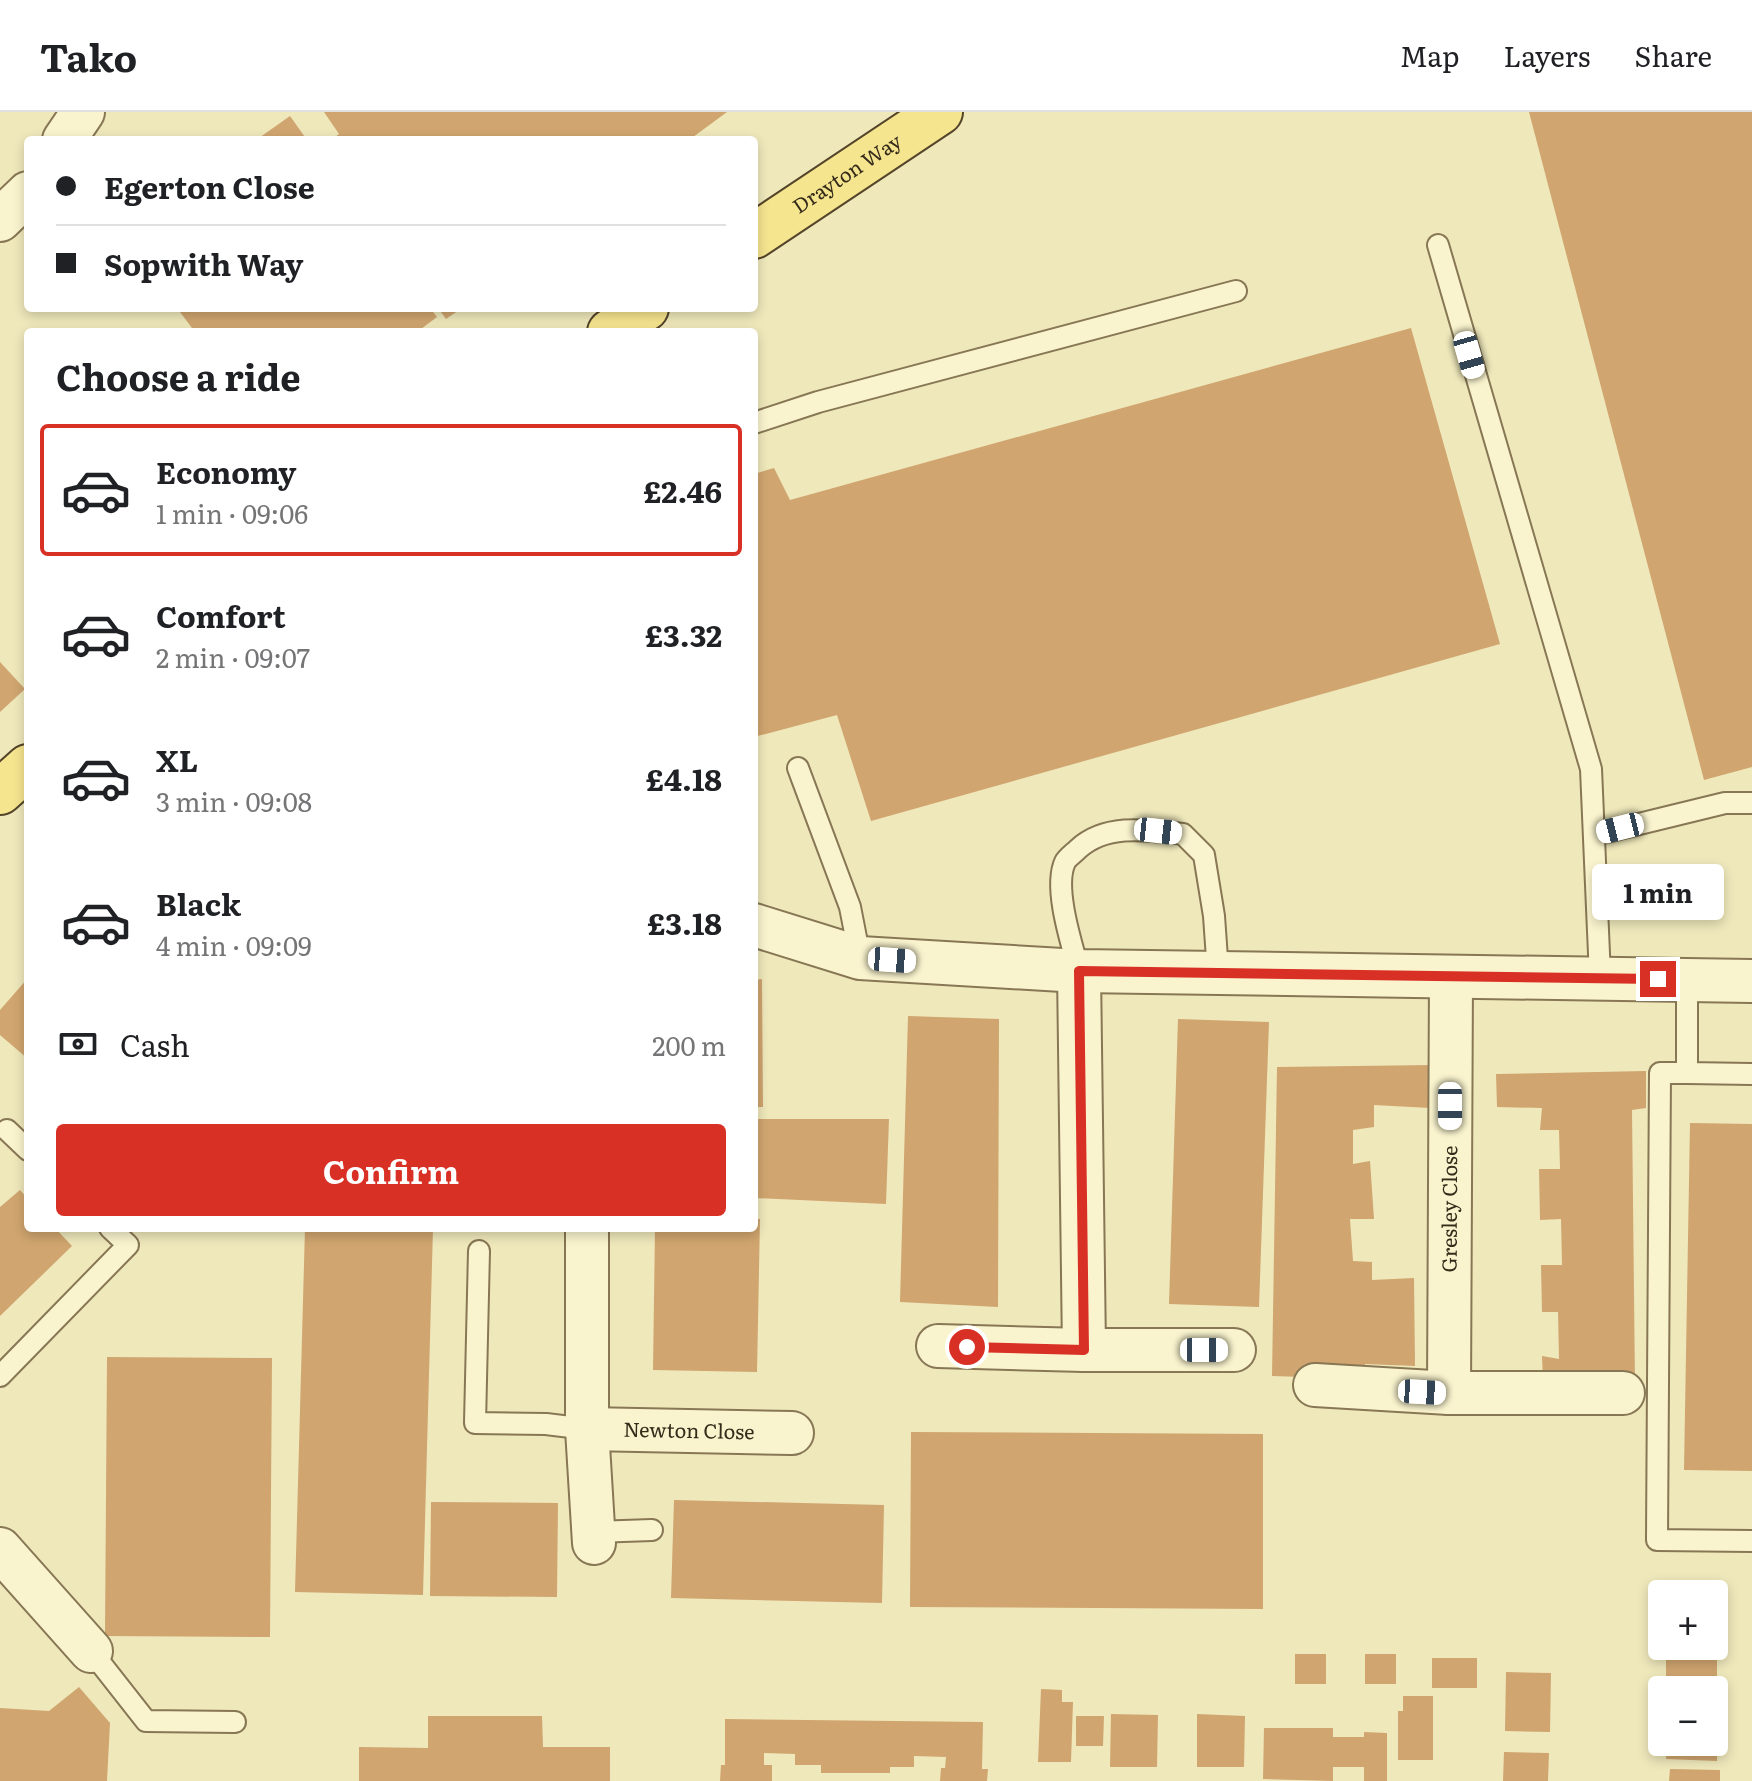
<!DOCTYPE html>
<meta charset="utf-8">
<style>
:root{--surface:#fff;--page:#f2f2f2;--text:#202124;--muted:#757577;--line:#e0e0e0;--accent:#d93025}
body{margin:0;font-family:Literata,serif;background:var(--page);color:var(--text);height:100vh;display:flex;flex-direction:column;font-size:30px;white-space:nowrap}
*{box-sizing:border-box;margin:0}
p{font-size:26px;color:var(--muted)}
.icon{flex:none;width:44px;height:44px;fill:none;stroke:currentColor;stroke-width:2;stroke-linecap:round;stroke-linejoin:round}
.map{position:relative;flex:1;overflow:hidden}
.side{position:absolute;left:24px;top:216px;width:734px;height:904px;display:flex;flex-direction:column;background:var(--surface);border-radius:8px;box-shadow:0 4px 12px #0003}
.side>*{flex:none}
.guide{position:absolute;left:24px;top:24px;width:734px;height:176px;border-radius:8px;box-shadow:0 4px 12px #0003;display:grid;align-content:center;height:176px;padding:0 32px;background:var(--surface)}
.fabs{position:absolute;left:1648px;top:1468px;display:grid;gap:16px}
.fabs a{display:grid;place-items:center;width:80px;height:80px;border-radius:8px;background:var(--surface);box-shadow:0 4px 12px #0003;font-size:40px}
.end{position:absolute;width:36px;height:36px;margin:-18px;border:10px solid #d93025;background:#fff;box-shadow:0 0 0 4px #fff}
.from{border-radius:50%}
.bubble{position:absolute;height:56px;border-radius:8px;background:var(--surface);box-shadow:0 4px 12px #0003;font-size:26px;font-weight:700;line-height:56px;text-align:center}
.car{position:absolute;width:24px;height:48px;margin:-24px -12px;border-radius:10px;box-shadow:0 0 6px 2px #0007;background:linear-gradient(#fff 24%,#345 0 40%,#fff 0 76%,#345 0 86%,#fff 0)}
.guide b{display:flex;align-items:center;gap:28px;height:76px;font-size:30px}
.guide b+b{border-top:2px solid var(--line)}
.guide i{width:20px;height:20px;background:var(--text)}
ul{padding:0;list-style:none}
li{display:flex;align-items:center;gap:24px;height:132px;margin:0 16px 12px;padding:0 16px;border:4px solid transparent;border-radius:8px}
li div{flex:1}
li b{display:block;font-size:30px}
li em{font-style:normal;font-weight:700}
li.active{border-color:var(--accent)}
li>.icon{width:72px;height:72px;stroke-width:1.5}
h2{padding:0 32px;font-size:36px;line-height:96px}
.pay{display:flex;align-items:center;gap:20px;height:88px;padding:0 32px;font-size:30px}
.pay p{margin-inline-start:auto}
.action{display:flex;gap:16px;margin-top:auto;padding:16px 32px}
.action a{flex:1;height:92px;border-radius:8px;background:var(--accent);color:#fff;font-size:32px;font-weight:700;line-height:92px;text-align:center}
header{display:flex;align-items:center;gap:48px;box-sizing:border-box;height:112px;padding:0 40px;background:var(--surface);border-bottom:2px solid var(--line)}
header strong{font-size:38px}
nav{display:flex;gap:44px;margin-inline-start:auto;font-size:28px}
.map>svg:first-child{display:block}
</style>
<header>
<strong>Tako</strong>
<nav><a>Map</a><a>Layers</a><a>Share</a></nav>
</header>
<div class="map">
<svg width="1752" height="1669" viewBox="0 0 1752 1669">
<rect width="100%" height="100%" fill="#efe8bb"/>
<g fill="#d0a56f">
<path d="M324 0H727L689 28H331L339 22Z"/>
<path d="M1529 0H1752V655L1704 668Z"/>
<path d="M290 4 307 28H256Z"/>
<path d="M177 196H430L437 205 417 220H195Z"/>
<path d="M438 196H462L446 207Z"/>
<path d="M1411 216 1500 532 871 709 837 603 754 625V362L774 356 790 388Z"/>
<path d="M0 550 25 577 0 600Z"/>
<path d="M28 866V947L0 923V898Z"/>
<path d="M762 867 763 995H754V868Z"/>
<path d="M908 904 999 907 998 1195 900 1190Z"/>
<path d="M1178 907 1269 910 1259 1195 1169 1192Z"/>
<path d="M1432 953 1430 996 1374 993V1015L1353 1018V1052L1370 1049 1374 1107H1350L1353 1149 1372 1150V1168L1414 1166 1415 1254 1365 1252V1267L1272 1264 1277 955Z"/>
<path d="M1646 959V996L1632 998 1635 1272 1543 1269 1542 1244 1559 1247 1558 1200H1542L1541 1153H1562L1561 1107 1540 1108 1539 1057H1560L1559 1018H1540L1542 996 1497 995 1496 962Z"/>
<path d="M754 1007H889L886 1092 754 1086Z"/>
<path d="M1690 1011 1752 1012V1359L1684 1358Z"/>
<path d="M20 1078 28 1087V1116H55L72 1134 0 1204V1095Z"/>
<path d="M754 1107H760L757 1260 653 1258 655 1116H754Z"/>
<path d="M305 1116H433L423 1483 295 1480Z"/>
<path d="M107 1245 272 1246 270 1525 105 1524Z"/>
<path d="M911 1320 1263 1322V1497L910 1495Z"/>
<path d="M674 1388 884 1393 882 1491 671 1486Z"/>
<path d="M431 1390 558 1391 557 1485 430 1484Z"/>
<rect x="1295" y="1542" width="31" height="30"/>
<rect x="1365" y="1542" width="31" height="30"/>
<rect x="1432" y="1546" width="45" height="30"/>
<path d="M1666 1546 1717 1547V1578H1666Z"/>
<path d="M1506 1560 1551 1561 1550 1620 1505 1619Z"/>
<path d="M79 1575 110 1611 107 1669H0V1596L49 1599Z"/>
<path d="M1041 1577 1062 1578V1590H1073L1071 1650H1038Z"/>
<path d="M1403 1584H1433V1648H1398V1599H1403Z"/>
<path d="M1111 1602 1158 1603 1157 1655H1110Z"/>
<path d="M1197 1602 1245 1604 1244 1655H1197Z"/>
<path d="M1714 1602H1718L1717 1649 1666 1647 1667 1630H1714Z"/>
<path d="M428 1604H542L543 1635H610V1669H359V1635L428 1636Z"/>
<path d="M1076 1604H1104L1103 1634H1076Z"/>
<path d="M725 1607 983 1610 982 1657H988L987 1669H940L941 1656H945L946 1645 914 1644V1655H890V1661H821V1653H795V1642L764 1641V1653H772V1669H720L721 1653H725Z"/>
<path d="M1264 1616H1333V1625H1364V1620L1387 1621V1669H1364V1655H1333V1669L1263 1667Z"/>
<path d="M1504 1640 1549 1641 1548 1669H1503Z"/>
<path d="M1670 1657 1720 1658V1669H1669Z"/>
</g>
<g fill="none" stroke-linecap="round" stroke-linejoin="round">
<g stroke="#877754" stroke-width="24">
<g id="lane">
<path d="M1438 133 1591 657 1600 865"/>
<path d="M754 311 818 290 1236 179"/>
<path d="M798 656 850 795 860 846"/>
<path d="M1594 723 1725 691H1752"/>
<path d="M1079 859C1072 833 1053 776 1065 750 1067 746 1074 741 1078 737 1106 711 1148 718 1183 722L1204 743 1214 804 1218 861"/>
<path d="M1687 867V961L1752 962"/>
<path d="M1687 961H1660L1657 1428 1752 1429"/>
<path d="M7 1018 28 1038"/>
<path d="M479 1139 475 1311 546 1312 587 1317"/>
<path d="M0 1264 128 1133 110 1116"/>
<path d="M594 1420 652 1418"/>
<path d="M91 1539 146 1609 235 1610"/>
</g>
</g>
<g stroke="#877754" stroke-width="46">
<g id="street">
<path d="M64 28 83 0"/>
<path d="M0 108 28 81"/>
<path d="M754 813 860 846 1079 859 1752 869"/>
<path d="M1079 859 1084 1238"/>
<path d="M587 1116V1317L594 1431"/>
<path d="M938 1234 1084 1238H1234"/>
<path d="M1315 1273 1449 1281H1623"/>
<path id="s1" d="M1449 1281 1451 866"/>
<path id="s2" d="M587 1317 792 1321"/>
<path d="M0 1437 91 1539"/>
</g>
</g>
<g stroke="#544429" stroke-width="48">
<g id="primary">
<path id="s3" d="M754 124 940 0"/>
<path d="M610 220 646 196"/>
<path d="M0 680 28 655"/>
</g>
</g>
<use href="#lane" stroke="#faf4ce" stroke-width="20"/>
<use href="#street" stroke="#faf4ce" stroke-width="42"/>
<use href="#primary" stroke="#f6e58f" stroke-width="44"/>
</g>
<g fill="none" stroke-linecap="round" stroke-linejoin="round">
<path stroke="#d93025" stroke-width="10" d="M967 1235 1084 1238 1079 859 1658 867"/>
</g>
<g text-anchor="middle" stroke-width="6" stroke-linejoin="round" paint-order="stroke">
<g font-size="20" fill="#352b1a" stroke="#f7f0cb">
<text dy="7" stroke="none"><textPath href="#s3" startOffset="112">Drayton Way</textPath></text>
<text dy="7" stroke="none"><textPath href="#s1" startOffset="184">Gresley Close</textPath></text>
<text dy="7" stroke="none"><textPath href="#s2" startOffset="102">Newton Close</textPath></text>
</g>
</g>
</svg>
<div class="fabs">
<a>+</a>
<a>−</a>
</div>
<i class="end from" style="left:967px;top:1235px"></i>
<i class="end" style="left:1658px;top:867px"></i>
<div class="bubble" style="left:1592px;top:752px;width:132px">1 min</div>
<i class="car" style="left:1469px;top:243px;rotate:164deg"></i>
<i class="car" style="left:1620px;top:716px;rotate:256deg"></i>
<i class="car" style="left:1158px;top:719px;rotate:96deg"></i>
<i class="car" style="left:892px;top:848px;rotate:94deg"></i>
<i class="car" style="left:1450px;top:994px;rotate:180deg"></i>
<i class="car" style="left:1204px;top:1238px;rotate:90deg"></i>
<i class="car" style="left:1422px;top:1280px;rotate:93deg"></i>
<div class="guide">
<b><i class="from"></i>Egerton Close</b>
<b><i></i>Sopwith Way</b>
</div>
<section class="side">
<h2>Choose a ride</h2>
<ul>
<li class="active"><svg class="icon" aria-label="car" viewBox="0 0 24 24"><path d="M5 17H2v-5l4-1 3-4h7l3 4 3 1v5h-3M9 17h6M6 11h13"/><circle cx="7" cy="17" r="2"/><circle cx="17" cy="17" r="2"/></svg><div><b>Economy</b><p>1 min · 09:06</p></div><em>£2.46</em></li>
<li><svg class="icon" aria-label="car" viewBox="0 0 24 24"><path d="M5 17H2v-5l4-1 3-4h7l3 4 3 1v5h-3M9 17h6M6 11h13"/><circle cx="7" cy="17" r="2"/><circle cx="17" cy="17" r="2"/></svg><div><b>Comfort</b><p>2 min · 09:07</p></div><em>£3.32</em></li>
<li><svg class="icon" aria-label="car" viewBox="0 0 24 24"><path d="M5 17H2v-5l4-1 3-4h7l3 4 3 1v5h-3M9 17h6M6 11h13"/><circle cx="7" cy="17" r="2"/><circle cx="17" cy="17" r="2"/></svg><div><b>XL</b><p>3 min · 09:08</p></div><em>£4.18</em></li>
<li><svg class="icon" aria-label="car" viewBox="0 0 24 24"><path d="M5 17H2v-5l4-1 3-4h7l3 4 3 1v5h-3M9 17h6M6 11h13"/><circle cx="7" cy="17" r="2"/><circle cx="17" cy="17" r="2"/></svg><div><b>Black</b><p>4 min · 09:09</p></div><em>£3.18</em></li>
</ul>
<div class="pay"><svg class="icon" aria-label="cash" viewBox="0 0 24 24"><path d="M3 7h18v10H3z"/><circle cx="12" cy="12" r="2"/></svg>Cash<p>200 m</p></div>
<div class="action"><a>Confirm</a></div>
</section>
</div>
